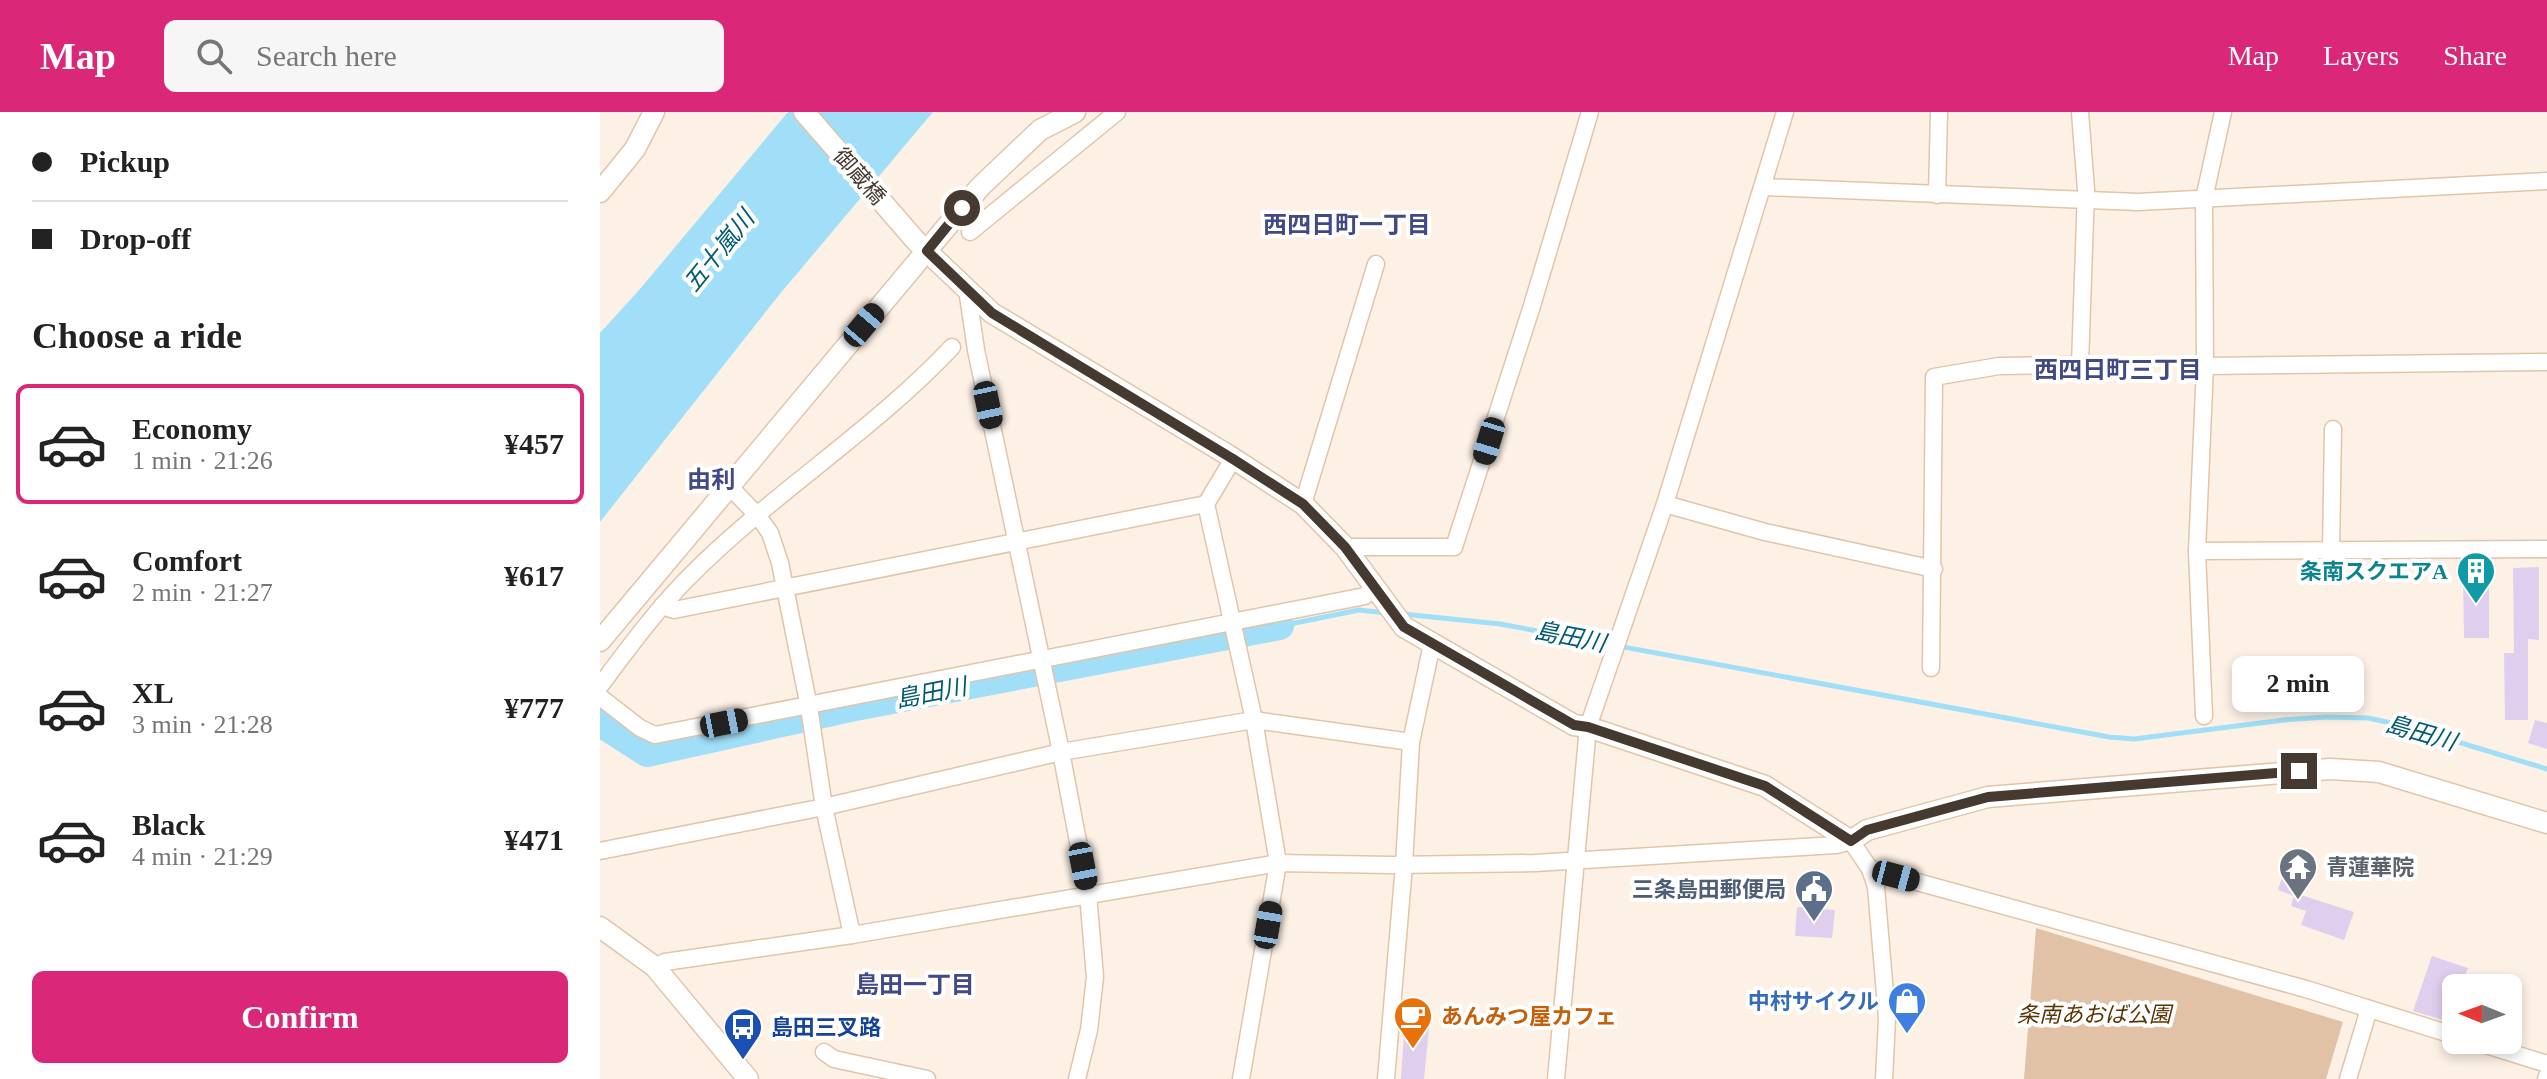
<!DOCTYPE html>
<meta charset="utf-8">
<style>
:root{--surface:#fff;--page:#f6f6f6;--text:#222;--muted:#767676;--line:#e0e0e0;--accent:#db2777}
body{margin:0;font-family:"Times New Roman","Noto Sans JP",serif;background:var(--page);color:var(--text);height:100vh;display:flex;flex-direction:column;font-size:30px;white-space:nowrap}
*{box-sizing:border-box;margin:0}
p{font-size:26px;color:var(--muted)}
.icon{flex:none;width:44px;height:44px;fill:none;stroke:currentColor;stroke-width:2;stroke-linecap:round;stroke-linejoin:round}
.map{position:relative;flex:1;overflow:hidden}
.side{display:flex;flex-direction:column;background:var(--surface);width:600px}
.side>*{flex:none}
.top-card{display:grid;align-content:center;height:176px;padding:0 32px;background:var(--surface)}
.needle{width:52px;rotate:271deg}
.fabs{position:absolute;left:1842px;top:862px;display:grid;gap:16px}
.fabs a{display:grid;place-items:center;width:80px;height:80px;border-radius:12px;background:var(--surface);box-shadow:0 4px 12px #0003;font-size:40px}
.end{position:absolute;width:36px;height:36px;margin:-18px;border:10px solid #463a30;background:#fff;box-shadow:0 0 0 4px #fff}
.from{border-radius:50%}
.bubble{position:absolute;height:56px;border-radius:12px;background:var(--surface);box-shadow:0 4px 12px #0003;font-size:26px;font-weight:700;line-height:56px;text-align:center}
.car{position:absolute;width:24px;height:48px;margin:-24px -12px;border-radius:10px;box-shadow:0 0 6px 2px #0007;background:linear-gradient(#222 24%,#8ab4d8 0 40%,#222 0 76%,#8ab4d8 0 86%,#222 0)}
.top-card b{display:flex;align-items:center;gap:28px;height:76px;font-size:30px}
.top-card b+b{border-top:2px solid var(--line)}
.top-card i{width:20px;height:20px;background:var(--text)}
ul{padding:0;list-style:none}
li{display:flex;align-items:center;gap:24px;height:120px;margin:0 16px 12px;padding:0 16px;border:4px solid transparent;border-radius:12px}
li div{flex:1}
li b{display:block;font-size:30px}
li em{font-style:normal;font-weight:700}
li.selected{border-color:var(--accent)}
li>.icon{width:72px;height:72px;stroke-width:1.5}
h2{padding:0 32px;font-size:36px;line-height:96px}
.cta{display:flex;gap:16px;margin-top:auto;padding:16px 32px}
.cta a{flex:1;height:92px;border-radius:12px;background:var(--accent);color:#fff;font-size:32px;font-weight:700;line-height:92px;text-align:center}
header{display:flex;align-items:center;gap:48px;box-sizing:border-box;height:112px;padding:0 40px;background:var(--accent);color:#fff}
header strong{font-size:38px}
nav{display:flex;gap:44px;margin-inline-start:auto;font-size:28px}
.search{width:560px;height:72px;background:var(--page);display:flex;align-items:center;gap:20px;box-sizing:border-box;padding:0 28px;border-radius:12px;color:var(--muted);font-size:30px}
main{display:flex;flex:1;min-height:0}
.map>svg:first-child{display:block}
</style>
<header>
<strong>Map</strong>
<div class="search"><svg class="icon" aria-label="search" viewBox="0 0 24 24"><circle cx="10" cy="10" r="6"/><path d="M15 15l6 6"/></svg>Search here</div>
<nav><a>Map</a><a>Layers</a><a>Share</a></nav>
</header>
<main>
<section class="side">
<div class="top-card">
<b><i class="from"></i>Pickup</b>
<b><i></i>Drop-off</b>
</div>
<h2>Choose a ride</h2>
<ul>
<li class="selected"><svg class="icon" aria-label="car" viewBox="0 0 24 24"><path d="M5 17H2v-5l4-1 3-4h7l3 4 3 1v5h-3M9 17h6M6 11h13"/><circle cx="7" cy="17" r="2"/><circle cx="17" cy="17" r="2"/></svg><div><b>Economy</b><p>1 min · 21:26</p></div><em>¥457</em></li>
<li><svg class="icon" aria-label="car" viewBox="0 0 24 24"><path d="M5 17H2v-5l4-1 3-4h7l3 4 3 1v5h-3M9 17h6M6 11h13"/><circle cx="7" cy="17" r="2"/><circle cx="17" cy="17" r="2"/></svg><div><b>Comfort</b><p>2 min · 21:27</p></div><em>¥617</em></li>
<li><svg class="icon" aria-label="car" viewBox="0 0 24 24"><path d="M5 17H2v-5l4-1 3-4h7l3 4 3 1v5h-3M9 17h6M6 11h13"/><circle cx="7" cy="17" r="2"/><circle cx="17" cy="17" r="2"/></svg><div><b>XL</b><p>3 min · 21:28</p></div><em>¥777</em></li>
<li><svg class="icon" aria-label="car" viewBox="0 0 24 24"><path d="M5 17H2v-5l4-1 3-4h7l3 4 3 1v5h-3M9 17h6M6 11h13"/><circle cx="7" cy="17" r="2"/><circle cx="17" cy="17" r="2"/></svg><div><b>Black</b><p>4 min · 21:29</p></div><em>¥471</em></li>
</ul>
<div class="cta"><a>Confirm</a></div>
</section>
<div class="map">
<svg width="1947" height="967" viewBox="0 0 1947 967">
<rect width="100%" height="100%" fill="#fdf1e6"/>
<path fill="#e1c2a6" d="M1436 816 1743 910 1726 967H1424Z"/>
<path fill="#a0dff7" d="M188 0H333L179 183 0 410V221L40 177Z"/>
<g fill="none" stroke-linecap="round" stroke-linejoin="round">
<g stroke="#a0dff7" stroke-width="5">
<path d="M803 502 900 512 1509 625 1534 627 1684 608 1726 605 1768 606 1805 614 1947 657"/>
<path d="M680 514 759 498 786 501"/>
</g>
<path stroke="#a0dff7" stroke-width="28" d="M0 611 47 641 250 596 680 514"/>
</g>
<g fill="#e0ceef">
<path d="M1939 455V528L1928 527V608H1905L1904 541H1914L1913 456Z"/>
<path d="M1889 459V526H1864L1863 460Z"/>
<path d="M1935 608 1947 611V637L1928 631Z"/>
<path d="M1686 753 1709 761 1701 783 1754 800 1744 828 1701 813 1706 799 1691 794 1694 784 1678 778Z"/>
<path d="M1197 795 1235 798 1232 826 1195 824Z"/>
<path d="M1832 844 1868 856 1861 873 1855 871 1843 908 1813 899Z"/>
<path d="M805 905 830 907 824 967H801Z"/>
</g>
<g fill="none" stroke-linecap="round" stroke-linejoin="round">
<g stroke="#e1c5aa" stroke-width="19">
<g id="minor">
<path d="M1164 75 1538 90 1947 69"/>
<path d="M1337 83 1339 0"/>
<path d="M370 120 517 0"/>
<path d="M367 177 376 238 461 640 488 782 495 865 489 918 477 967"/>
<path d="M1605 254 1947 250"/>
<path d="M633 347 606 392 654 608 678 751 641 967"/>
<path d="M129 374 158 404 170 421 180 451 209 595 224 695 252 823"/>
<path d="M703 392 776 152"/>
<path d="M1065 392 1165 420 1334 457"/>
<path d="M745 435H854L931 197 990 0"/>
<path d="M1597 439 1947 437"/>
<path d="M1731 439 1733 317"/>
<path d="M62 494 74 498 606 392"/>
<path d="M1331 556 1334 265 1399 254 1480 253 1486 78 1480 0"/>
<path d="M0 574C27 538 54 501 85 469 168 384 271 321 352 235"/>
<path d="M0 585 40 616 55 623 765 484 774 474"/>
<path d="M1604 604 1597 439 1605 254 1604 87 1623 0"/>
<path d="M0 739 224 695 461 640 654 608 811 630"/>
<path d="M1270 757 1706 877 1856 924"/>
<path d="M55 855 65 850 252 823 678 751 791 753 935 751 1236 733 1251 729 1270 757 1276 775 1287 906 1284 967"/>
<path d="M1870 928 1947 952"/>
<path d="M224 940 234 947 327 967"/>
<path d="M786 967 804 753 811 630 832 532"/>
<path d="M956 967 988 615 1065 392 1185 0"/>
<path d="M1748 967 1769 897"/>
<path d="M1946 967 1947 964"/>
</g>
</g>
<g stroke="#e1c5aa" stroke-width="23">
<g id="tertiary">
<path d="M204 0 316 129 392 201 628 343 703 392 745 435 804 515 974 613 988 615 1165 674 1251 729 1267 718 1388 685 1730 657 1779 660 1947 711"/>
<path d="M0 80 35 37 54 0"/>
<path d="M0 529 380 75 440 18 475 0"/>
<path d="M0 815 55 855 148 967"/>
</g>
</g>
<use href="#minor" stroke="#fff" stroke-width="16"/>
<use href="#tertiary" stroke="#fff" stroke-width="20"/>
</g>
<g fill="none" stroke-linecap="round" stroke-linejoin="round">
<path stroke="#463a30" stroke-width="10" d="M362 96 327 139 392 201 633 347 703 392 745 435 804 515 974 613 988 615 1165 674 1251 729 1267 718 1388 685 1699 659"/>
</g>
<defs>
<g id="building-pin" transform="scale(2)"><path d="M0 17L-7.5 6A9.5 9.5 0 1 1 7.5 6Z" fill="#0f9aa8" stroke="#fff"/><path d="M-4-6H4V6H1V3H-1V6H-4ZM-2.5-4.3h1.7v1.8h-1.7ZM.8-4.3h1.7v1.8H.8ZM-2.5-1h1.7V.8h-1.7ZM.8-1h1.7V.8H.8Z" fill="#fff"/></g>
<g id="temple-pin" transform="scale(2)"><path d="M0 17L-7.5 6A9.5 9.5 0 1 1 7.5 6Z" fill="#6b7280" stroke="#fff"/><path d="M0-6L5-2H3V0L6.5 2.5H4V6H1.5V3h-3V6H-4V2.5H-6.5L-3 0V-2H-5Z" fill="#fff"/></g>
<g id="civic-pin" transform="scale(2)"><path d="M0 17L-7.5 6A9.5 9.5 0 1 1 7.5 6Z" fill="#5c6f8a" stroke="#fff"/><path d="M-.6-6.5H3V-4.5H.6V-3L4-1V1h2V6H-6V1h2V-1L-.6-3ZM-1.2 2.5V6h2.4V2.5Z" fill="#fff"/></g>
<g id="shop-pin" transform="scale(2)"><path d="M0 17L-7.5 6A9.5 9.5 0 1 1 7.5 6Z" fill="#3f7fe0" stroke="#fff"/><path d="M-5-2.5h2.3a2.7 3.5 0 0 1 5.4 0H5L5.5 6h-11ZM-1.5-2.5h3a1.5 2.3 0 0 0-3 0Z" fill="#fff"/></g>
<g id="cafe-pin" transform="scale(2)"><path d="M0 17L-7.5 6A9.5 9.5 0 1 1 7.5 6Z" fill="#e8710a" stroke="#fff"/><path d="M-5.5-4.5H6V0H3Q3 3.5 0 3.5H-2.5Q-5.5 3.5-5.5 0ZM3-3.2v2h1.7v-2ZM-6 4.5H4V6H-6Z" fill="#fff"/></g>
<g id="bus-pin" transform="scale(2)"><path d="M0 17L-7.5 6A9.5 9.5 0 1 1 7.5 6Z" fill="#1a4fb4" stroke="#fff"/><path d="M-5-6H5V4H4V6H2V4H-2V6H-4V4H-5ZM-3.5-4V0h7V-4ZM-3.5 1.2v1.5H-2V1.2ZM2 1.2v1.5H3.5V1.2Z" fill="#fff"/></g>
</defs>
<g fill-rule="evenodd">
<use href="#building-pin" x="1876" y="459"/>
<use href="#temple-pin" x="1698" y="755"/>
<use href="#civic-pin" x="1214" y="777"/>
<use href="#shop-pin" x="1307" y="889"/>
<use href="#cafe-pin" x="813" y="904"/>
<use href="#bus-pin" x="143" y="915"/>
</g>
<g text-anchor="middle" stroke-width="8" stroke-linejoin="round" paint-order="stroke">
<g font-size="22" fill="#463a30" stroke="#fff">
<text transform="translate(260 64) rotate(49)" y="8">御蔵橋</text>
</g>
<g font-size="22" font-weight="bold" fill="#0d838f" stroke="#fff" text-anchor="end">
<text x="1848" y="467">条南スクエアA</text>
</g>
<g font-size="22" font-weight="bold" fill="#5b616d" stroke="#fff" text-anchor="start">
<text x="1726" y="763">青蓮華院</text>
</g>
<g font-size="22" font-weight="bold" fill="#4e5e75" stroke="#fff" text-anchor="end">
<text x="1186" y="785">三条島田郵便局</text>
</g>
<g font-size="22" font-weight="bold" fill="#366cbe" stroke="#fff" text-anchor="end">
<text x="1279" y="897">中村サイクル</text>
</g>
<g font-size="22" font-style="italic" fill="#5b3400" stroke="#fff">
<text x="1494" y="910">条南あおば公園</text>
</g>
<g font-size="22" font-weight="bold" fill="#c56008" stroke="#fff" text-anchor="start">
<text x="841" y="912">あんみつ屋カフェ</text>
</g>
<g font-size="22" font-weight="bold" fill="#164399" stroke="#fff" text-anchor="start">
<text x="171" y="923">島田三叉路</text>
</g>
<g font-size="24" font-weight="bold" fill="#414986" stroke="#fff">
<text x="747" y="121">西四日町一丁目</text>
<text x="1518" y="266">西四日町三丁目</text>
<text x="111" y="376">由利</text>
<text x="315" y="881">島田一丁目</text>
</g>
<g font-size="24" font-style="italic" fill="#005b72" stroke="#fff">
<text transform="translate(119 139) rotate(-51)" y="8">五十嵐川</text>
<text transform="translate(970 525) rotate(11)" y="8">島田川</text>
<text transform="translate(331 581) rotate(-11)" y="8">島田川</text>
<text transform="translate(1821 621) rotate(16)" y="8">島田川</text>
</g>
</g>
</svg>
<div class="fabs">
<a><svg class="needle" viewBox="-14 -14 28 28"><path d="M0-13l5 13h-10z" fill="#e53935"/><path d="M0 13l5-13h-10z" fill="#767676"/></svg></a>
</div>
<i class="end from" style="left:362px;top:96px"></i>
<i class="end" style="left:1699px;top:659px"></i>
<div class="bubble" style="left:1632px;top:544px;width:132px">2 min</div>
<i class="car" style="left:264px;top:213px;rotate:40deg"></i>
<i class="car" style="left:388px;top:293px;rotate:168deg"></i>
<i class="car" style="left:889px;top:329px;rotate:197deg"></i>
<i class="car" style="left:124px;top:611px;rotate:79deg"></i>
<i class="car" style="left:483px;top:754px;rotate:169deg"></i>
<i class="car" style="left:1296px;top:764px;rotate:105deg"></i>
<i class="car" style="left:668px;top:813px;rotate:10deg"></i>
</div>
</main>
